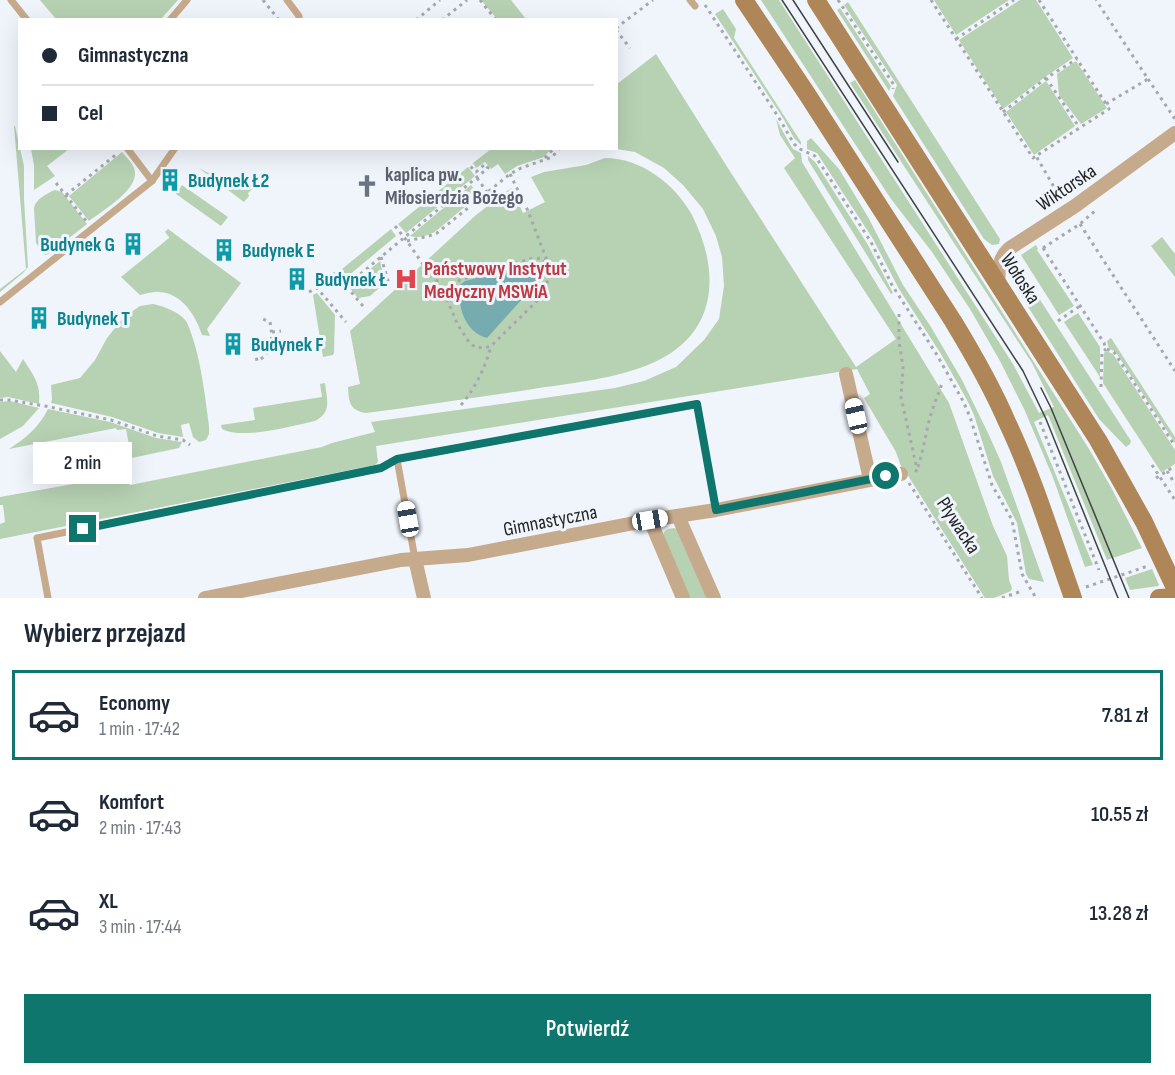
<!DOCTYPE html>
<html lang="pl">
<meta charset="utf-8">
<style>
:root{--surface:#fff;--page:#f2f2f3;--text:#1f2937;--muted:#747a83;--line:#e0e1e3;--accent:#0f766e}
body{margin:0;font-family:"Sofia Sans Condensed",sans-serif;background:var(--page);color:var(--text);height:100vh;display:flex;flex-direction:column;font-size:22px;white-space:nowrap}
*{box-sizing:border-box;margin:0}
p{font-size:20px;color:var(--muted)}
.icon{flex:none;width:33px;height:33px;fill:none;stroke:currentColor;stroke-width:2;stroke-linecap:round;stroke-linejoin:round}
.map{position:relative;height:598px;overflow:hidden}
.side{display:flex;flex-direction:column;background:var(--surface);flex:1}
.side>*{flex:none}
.top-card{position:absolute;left:18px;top:18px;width:600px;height:132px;border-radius:0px;box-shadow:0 6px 24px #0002;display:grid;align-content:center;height:132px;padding:0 24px;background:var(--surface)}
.end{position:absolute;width:27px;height:27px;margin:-14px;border:8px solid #0f766e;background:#fff;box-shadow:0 0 0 3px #fff}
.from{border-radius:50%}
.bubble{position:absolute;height:42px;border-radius:0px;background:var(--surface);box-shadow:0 6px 24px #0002;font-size:20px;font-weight:600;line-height:42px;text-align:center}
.car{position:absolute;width:18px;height:36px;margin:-18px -9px;border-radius:8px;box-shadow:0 0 4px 2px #0007;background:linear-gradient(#fff 24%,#345 0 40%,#fff 0 76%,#345 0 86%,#fff 0)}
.top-card b{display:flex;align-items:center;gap:21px;height:57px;font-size:22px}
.top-card b+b{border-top:2px solid var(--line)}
.top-card i{width:15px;height:15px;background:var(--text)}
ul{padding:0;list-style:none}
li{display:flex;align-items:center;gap:18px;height:90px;margin:0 12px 9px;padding:0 12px;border:3px solid transparent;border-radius:0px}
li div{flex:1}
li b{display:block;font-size:22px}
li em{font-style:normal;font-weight:600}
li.on{border-color:var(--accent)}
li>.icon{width:54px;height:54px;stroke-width:1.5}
h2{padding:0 24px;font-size:27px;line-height:72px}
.action{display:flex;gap:12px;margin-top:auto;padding:12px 24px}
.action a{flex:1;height:69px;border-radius:0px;background:var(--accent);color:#fff;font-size:24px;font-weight:600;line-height:69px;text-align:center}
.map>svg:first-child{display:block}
</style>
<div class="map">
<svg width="1175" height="598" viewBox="0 0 1175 598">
<rect width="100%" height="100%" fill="#f0f4fb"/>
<g fill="#b7d1b3">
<path d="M40 0H178L160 20 56 19Z"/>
<path d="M481 0H511L526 19H497Z"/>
<path d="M761 0H779L1013 364 1039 413 1054 407 1032 363 850 83 855 80 1089 449 1112 489 1142 548 1107 560 1048 415 1034 422 1093 565 1085 567 1052 475 1025 411 1000 361 970 309 932 252 891 199Z"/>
<path d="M934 0H1009L956 35Z"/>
<path d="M1020 0H1036L1073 58 1045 77 1003 109 959 40Z"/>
<path d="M848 2 1000 239 999 244 992 245 984 239 893 96 897 85 844 5Z"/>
<path d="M840 8 891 86 889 91 837 10Z"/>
<path d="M723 9 736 29 734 38 801 142V145L794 138 783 118 715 14Z"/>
<path d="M656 54 724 162 856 367 896 339 784 168 795 158 780 135 776 119 791 146 793 149 801 153 802 162 949 403 993 526 1007 556 1009 580 1012 588 1011 591 994 598H985L907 474 902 469 896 452 864 398 870 394 857 369 376 446 378 462 375 465 0 539V524L5 522 3 505H0V497L124 475 130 485 322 447 332 443 375 432 371 422 615 388 644 381 676 367 704 340 719 319 724 286 722 257 716 236 703 209 683 185 664 168 635 152 616 149 617 84Z"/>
<path d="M1076 61 1107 108 1081 124 1059 95 1057 74Z"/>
<path d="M1046 81 1075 126 1034 155 1006 112Z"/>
<path d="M14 126H15L24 166V199L28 267 23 273 0 292V289L26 269Z"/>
<path d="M811 138 839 169 868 217 903 285 931 327 962 380 988 433 1001 462 1044 582 1029 579 1026 574 1017 523 993 476 974 415 967 400 941 354 899 289 873 239 817 153 807 149V141Z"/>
<path d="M31 149H69L47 166 55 176 34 190V165Z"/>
<path d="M491 149H530L533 151 536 149H551L544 157 517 166 505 174 498 164 491 169 485 162 476 168 473 163Z"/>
<path d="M122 152C126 157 132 162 134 168 142 188 103 210 89 221L69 196Z"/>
<path d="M808 156 815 162 868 245 893 293 891 294 808 160Z"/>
<path d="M605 158C641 158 675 184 692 215 705 241 713 270 708 298 693 377 590 379 527 390 473 398 420 406 366 413 349 410 349 402 348 387L360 384 350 331 476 215 511 188 523 213 545 202 531 177 544 172 586 165Z"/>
<path d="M468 167 475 176 406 233 398 224Z"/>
<path d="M199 168 238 189 253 178 259 183 248 193 249 196 244 202Z"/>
<path d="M182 185 228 217 221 226 176 194Z"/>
<path d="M471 185 479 195 436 231C429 235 418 239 410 236Z"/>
<path d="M55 190 62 192 87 224 50 253 46 255 44 254 36 243 34 208C35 200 47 193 55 190Z"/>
<path d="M168 229 241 283 207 329 210 336 202 335C196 316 182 293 159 292 153 291 146 294 140 295L121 277 169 238V237L165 232Z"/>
<path d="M391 229 396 236 342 281 336 274Z"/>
<path d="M1162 237 1175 254V277L1151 246Z"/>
<path d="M1036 245 1038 249 1037 250 1074 306 1059 315 1021 255Z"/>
<path d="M1008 258 1015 261 1131 441 1130 444 1126 447 1099 419 1008 275 1005 268Z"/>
<path d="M380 261 385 283 370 296 358 298 349 287Z"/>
<path d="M317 293 335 315 334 353 333 355 323 357 313 295Z"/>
<path d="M153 304C164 306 179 312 186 321 189 326 191 333 193 339 202 367 205 397 209 426V434L206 440 199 442 193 437 189 423 181 425 183 437 158 433 112 417 51 403 52 399 51 385 80 378 95 360 107 338 124 317 140 306Z"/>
<path d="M1078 313 1100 347V377L1064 322Z"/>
<path d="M1111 338 1175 437V443L1115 351 1109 349 1107 341Z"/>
<path d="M0 351 16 372 23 359C34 376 41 384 39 404L8 397 0 398Z"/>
<path d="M1106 351 1113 354 1175 450V464L1162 472H1161L1103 383 1104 353Z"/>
<path d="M325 383C327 400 332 412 315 421 292 426 243 440 222 429L221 425 255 420 253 408 322 397 320 384Z"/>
<path d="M10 401 39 408 23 426 0 439V402Z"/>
<path d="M48 409 110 422 156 438 182 442 179 448 122 460V457L131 455 126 429 117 430 116 428 9 449C26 438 39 427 48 409Z"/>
<path d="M674 528 682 531 710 598H688L663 539 664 532 668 529Z"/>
<path d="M1152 569 1159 585 1158 586 1130 590 1125 578Z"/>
</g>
<path fill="#76abb0" d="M537 263H541L544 268 543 276 487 338C465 332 457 307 460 285L465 281Z"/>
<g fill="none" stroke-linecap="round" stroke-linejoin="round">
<g stroke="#a5a8ad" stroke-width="3" stroke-dasharray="3 4.5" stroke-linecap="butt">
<path d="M263 0 279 20"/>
<path d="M480 0 496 20"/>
<path d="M838 0 894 85 893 89"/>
<path d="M931 0 1033 158 1036 156"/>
<path d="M1039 0 1106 104"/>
<path d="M705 5 779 118 794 144 800 149 815 156 823 168 871 242 892 285 937 355 963 401 970 417 992 485 1012 520 1022 574 1036 598"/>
<path d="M416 20 440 0"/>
<path d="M442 20 467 0"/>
<path d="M616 28 653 0"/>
<path d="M616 30 630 48"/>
<path d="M956 39 1014 0"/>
<path d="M1046 78 1079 127"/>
<path d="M1148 79 1175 119"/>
<path d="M1003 112 1046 78 1077 59"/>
<path d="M545 158 554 148"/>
<path d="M510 174 528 211 548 263"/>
<path d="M477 178 487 192"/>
<path d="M56 183 87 222"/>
<path d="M66 195 118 153"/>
<path d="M1061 199 1036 156 1109 109 1106 104 1148 79 1096 0"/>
<path d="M1080 224 1175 371"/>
<path d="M395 226 407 241 422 263 441 286 458 325 469 342 475 347 484 348 491 346 541 297 547 284 548 264 542 258 530 259 460 280 455 284V291L448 302"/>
<path d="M407 241 429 236 437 233 510 174 521 168 552 157 560 148"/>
<path d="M1043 248 1104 343 1106 349 1114 352 1175 446"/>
<path d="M1043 248 1080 224 1096 210"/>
<path d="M381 257 389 284"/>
<path d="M329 281 332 278 336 282"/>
<path d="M317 288 335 273"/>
<path d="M309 292 317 288 346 322"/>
<path d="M363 306 346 286 488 168 485 164 476 172 469 165"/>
<path d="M899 314V341L903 367 901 397 917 469 915 473"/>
<path d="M1058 321 1080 306"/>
<path d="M272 332 281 331"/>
<path d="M254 343 257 361C273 354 273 337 270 322L263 319"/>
<path d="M1101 387 1102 352 1106 349"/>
<path d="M0 400H9L45 406 111 420 157 436 183 440 190 445"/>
<path d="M461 405C476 387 485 368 491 346"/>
<path d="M1040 422 1099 570"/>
<path d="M1152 465 1175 500"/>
<path d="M918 467C924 449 926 429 932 411 935 401 939 393 942 383"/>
<path d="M1167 471 1175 484"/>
<path d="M1156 478 1175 466"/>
<path d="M909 483 982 598"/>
<path d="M1086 587 1148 566"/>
<path d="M1002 598 1019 592"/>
</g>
<g stroke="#c6aa8c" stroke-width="7">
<path d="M11 0 27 20"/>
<path d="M287 0 299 16V20"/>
<path d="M690 0 695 6"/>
<path d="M170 20 187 0"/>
<path d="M127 148 152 181"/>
<path d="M0 302 152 181 175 148"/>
<path d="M415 559 397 459 697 404 716 510"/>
<path d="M48 598 37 538 381 468 397 459"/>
</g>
<g stroke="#c6aa8c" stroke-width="14">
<path d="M998 284C999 270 998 258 1010 248L1075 206 1175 133"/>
<path d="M846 374 870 479"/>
<path d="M678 516 714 598"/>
<path d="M650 520 683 598"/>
<path d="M415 559 424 598"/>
<path d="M205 598 401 560 468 555 650 520 716 510 901 474"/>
</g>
<g stroke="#ae8658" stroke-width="18">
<path d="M744 0 807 94 953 321C973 354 992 387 1007 422 1034 479 1052 539 1073 598"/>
<path d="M816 0 1098 440 1144 522 1175 588"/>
<path d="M1159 598 1175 597"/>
</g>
<g stroke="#404345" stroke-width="1.5">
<path d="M782 0 1023 371 1046 419 1118 598"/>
<path d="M793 0 898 162"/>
<path d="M1041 388 1051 408 1129 598"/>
</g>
</g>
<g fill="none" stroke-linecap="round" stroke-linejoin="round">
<path stroke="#0f766e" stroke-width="8" d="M83 529 381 468 397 459 697 404 716 510 886 476"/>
</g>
<defs>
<g id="building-bare" transform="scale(1.8)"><path d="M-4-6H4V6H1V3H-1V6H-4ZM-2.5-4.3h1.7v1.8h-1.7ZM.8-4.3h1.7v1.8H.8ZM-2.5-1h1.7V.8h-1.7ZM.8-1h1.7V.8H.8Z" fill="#0f9aa8" stroke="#f0f4fb" stroke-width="2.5" paint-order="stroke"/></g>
<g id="church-bare" transform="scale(1.8)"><path d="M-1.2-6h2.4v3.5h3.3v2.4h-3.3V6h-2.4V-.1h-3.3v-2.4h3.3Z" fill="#6b7280" stroke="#f0f4fb" stroke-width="2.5" paint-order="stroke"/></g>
<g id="hospital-bare" transform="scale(1.8)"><path d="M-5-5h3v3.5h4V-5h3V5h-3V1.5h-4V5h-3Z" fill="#e0444e" stroke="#f0f4fb" stroke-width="2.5" paint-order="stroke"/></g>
</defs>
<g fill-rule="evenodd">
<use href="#building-bare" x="170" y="180"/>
<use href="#church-bare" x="367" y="186"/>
<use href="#building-bare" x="133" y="244"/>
<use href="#building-bare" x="224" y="250"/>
<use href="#building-bare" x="297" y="279"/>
<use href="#hospital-bare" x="406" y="279"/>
<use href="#building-bare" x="39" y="318"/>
<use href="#building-bare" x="233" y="344"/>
</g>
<g text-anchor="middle" stroke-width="6" stroke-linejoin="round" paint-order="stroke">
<g font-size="20" font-weight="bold" fill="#5b616d" stroke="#f0f4fb" text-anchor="start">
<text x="385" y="181">kaplica pw.<tspan x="385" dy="23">Miłosierdzia Bożego</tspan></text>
</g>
<g font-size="20" font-weight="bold" fill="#0d838f" stroke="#f0f4fb" text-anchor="start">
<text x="188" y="187">Budynek Ł2</text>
<text x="115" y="251" text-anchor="end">Budynek G</text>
<text x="242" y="257">Budynek E</text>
<text x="315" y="286">Budynek Ł</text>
<text x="57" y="325">Budynek T</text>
<text x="251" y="351">Budynek F</text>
</g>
<g font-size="20" fill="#232527" stroke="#f0f4fb">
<text transform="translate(1066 187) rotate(-34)" y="7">Wiktorska</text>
<text transform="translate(1021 278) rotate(57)" y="7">Wołoska</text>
<text transform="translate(550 520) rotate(-11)" y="7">Gimnastyczna</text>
<text transform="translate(959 525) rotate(57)" y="7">Pływacka</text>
</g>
<g font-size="20" font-weight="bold" fill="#be3a42" stroke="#f0f4fb" text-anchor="start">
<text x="424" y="275">Państwowy Instytut<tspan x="424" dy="23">Medyczny MSWiA</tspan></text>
</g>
</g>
</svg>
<i class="end from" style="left:886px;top:476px"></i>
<i class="end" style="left:83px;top:529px"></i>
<div class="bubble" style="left:33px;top:442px;width:99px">2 min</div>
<i class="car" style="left:856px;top:416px;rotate:347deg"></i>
<i class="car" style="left:408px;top:519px;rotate:350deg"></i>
<i class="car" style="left:650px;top:520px;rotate:81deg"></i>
<div class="top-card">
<b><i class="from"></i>Gimnastyczna</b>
<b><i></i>Cel</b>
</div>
</div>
<section class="side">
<h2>Wybierz przejazd</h2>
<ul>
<li class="on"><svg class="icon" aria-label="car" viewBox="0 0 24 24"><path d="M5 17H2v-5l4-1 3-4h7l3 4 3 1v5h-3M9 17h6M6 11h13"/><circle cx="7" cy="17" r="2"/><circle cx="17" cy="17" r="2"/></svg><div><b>Economy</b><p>1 min · 17:42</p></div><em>7.81 zł</em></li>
<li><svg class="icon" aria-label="car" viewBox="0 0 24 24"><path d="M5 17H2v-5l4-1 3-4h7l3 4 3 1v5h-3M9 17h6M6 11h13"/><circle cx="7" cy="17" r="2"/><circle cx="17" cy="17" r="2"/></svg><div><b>Komfort</b><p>2 min · 17:43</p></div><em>10.55 zł</em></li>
<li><svg class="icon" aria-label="car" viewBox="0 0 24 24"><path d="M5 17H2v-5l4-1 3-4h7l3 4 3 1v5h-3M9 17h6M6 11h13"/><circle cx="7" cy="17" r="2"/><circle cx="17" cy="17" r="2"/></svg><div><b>XL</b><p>3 min · 17:44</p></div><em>13.28 zł</em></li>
</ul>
<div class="action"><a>Potwierdź</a></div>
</section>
